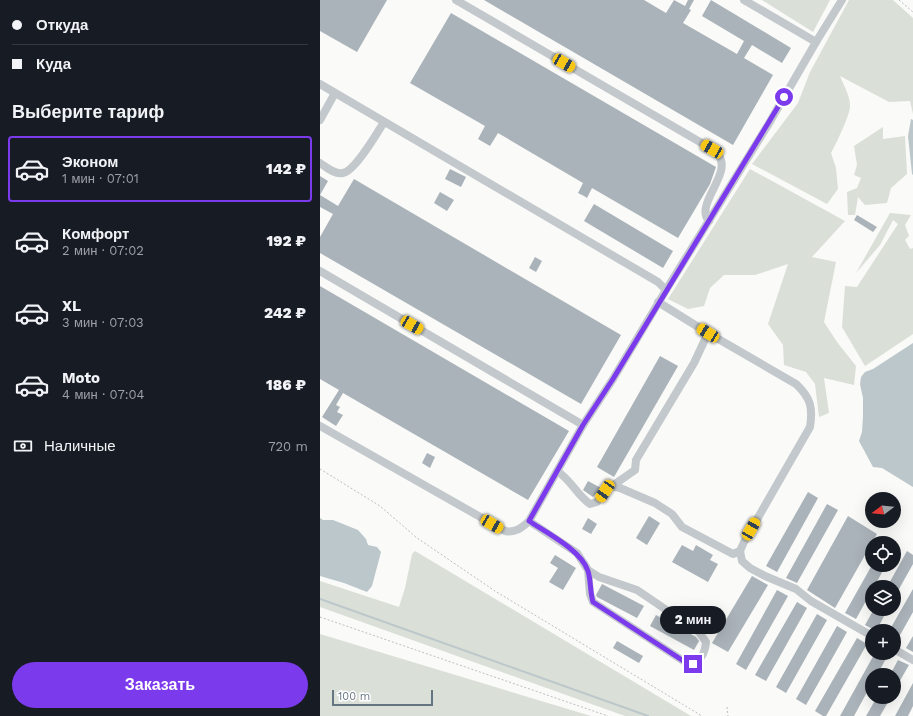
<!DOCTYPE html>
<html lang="ru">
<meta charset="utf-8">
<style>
:root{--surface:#171b24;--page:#20242c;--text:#f1f3f6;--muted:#9ea1a6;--line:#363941;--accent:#7c3aed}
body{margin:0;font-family:"Work Sans",sans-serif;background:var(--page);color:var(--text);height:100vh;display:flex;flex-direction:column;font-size:15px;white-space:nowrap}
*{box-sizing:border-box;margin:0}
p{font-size:13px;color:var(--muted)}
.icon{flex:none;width:22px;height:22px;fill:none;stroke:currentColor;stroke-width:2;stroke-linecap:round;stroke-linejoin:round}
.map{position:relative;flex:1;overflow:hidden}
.details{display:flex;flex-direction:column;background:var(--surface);width:320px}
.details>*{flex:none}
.guide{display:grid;align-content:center;height:88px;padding:0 12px;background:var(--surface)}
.needle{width:26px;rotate:254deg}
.tools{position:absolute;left:545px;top:492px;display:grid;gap:8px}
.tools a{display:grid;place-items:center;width:36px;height:36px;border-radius:50%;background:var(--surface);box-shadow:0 4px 16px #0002;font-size:20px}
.scale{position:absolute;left:12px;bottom:10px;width:101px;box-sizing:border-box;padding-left:4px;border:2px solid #657683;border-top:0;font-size:11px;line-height:14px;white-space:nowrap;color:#657683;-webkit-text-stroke:3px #fff;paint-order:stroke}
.end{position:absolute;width:18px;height:18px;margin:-9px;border:5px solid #7c3aed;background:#fff;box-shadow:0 0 0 2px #fff}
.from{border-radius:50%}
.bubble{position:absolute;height:28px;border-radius:14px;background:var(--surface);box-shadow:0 4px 16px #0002;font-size:13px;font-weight:800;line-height:28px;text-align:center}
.car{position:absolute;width:12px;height:24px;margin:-12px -6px;border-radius:5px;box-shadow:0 0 3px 1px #0007;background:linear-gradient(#f5c518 24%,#345 0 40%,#f5c518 0 76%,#345 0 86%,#f5c518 0)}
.guide b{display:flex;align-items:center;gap:14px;height:38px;font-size:15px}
.guide b+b{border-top:1px solid var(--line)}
.guide i{width:10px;height:10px;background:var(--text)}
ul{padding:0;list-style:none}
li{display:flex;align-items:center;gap:12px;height:66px;margin:0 8px 6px;padding:0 4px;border:2px solid transparent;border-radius:4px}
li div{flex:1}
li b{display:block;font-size:15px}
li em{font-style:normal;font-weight:800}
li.selected{border-color:var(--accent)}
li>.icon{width:36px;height:36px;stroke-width:1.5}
h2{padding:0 12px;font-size:18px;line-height:48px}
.pay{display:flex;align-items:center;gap:10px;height:44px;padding:0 12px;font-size:15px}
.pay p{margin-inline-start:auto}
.primary-button{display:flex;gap:8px;margin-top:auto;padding:8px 12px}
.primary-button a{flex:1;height:46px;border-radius:24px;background:var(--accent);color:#fff;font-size:16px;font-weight:800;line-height:46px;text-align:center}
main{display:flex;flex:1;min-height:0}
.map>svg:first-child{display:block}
</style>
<main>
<section class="details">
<div class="guide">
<b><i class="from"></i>Откуда</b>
<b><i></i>Куда</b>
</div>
<h2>Выберите тариф</h2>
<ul>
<li class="selected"><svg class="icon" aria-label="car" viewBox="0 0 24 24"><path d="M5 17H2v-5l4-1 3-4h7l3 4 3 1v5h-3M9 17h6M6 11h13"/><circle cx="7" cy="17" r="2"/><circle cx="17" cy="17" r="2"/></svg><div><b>Эконом</b><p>1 мин · 07:01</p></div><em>142 ₽</em></li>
<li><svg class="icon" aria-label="car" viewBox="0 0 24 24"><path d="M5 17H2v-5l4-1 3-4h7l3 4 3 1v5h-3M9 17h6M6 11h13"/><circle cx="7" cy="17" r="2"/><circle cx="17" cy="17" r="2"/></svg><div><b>Комфорт</b><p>2 мин · 07:02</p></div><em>192 ₽</em></li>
<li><svg class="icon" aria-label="car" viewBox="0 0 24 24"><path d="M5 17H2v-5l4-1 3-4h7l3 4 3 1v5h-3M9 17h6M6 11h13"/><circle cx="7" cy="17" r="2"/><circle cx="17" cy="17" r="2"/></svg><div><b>XL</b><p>3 мин · 07:03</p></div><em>242 ₽</em></li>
<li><svg class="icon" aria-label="car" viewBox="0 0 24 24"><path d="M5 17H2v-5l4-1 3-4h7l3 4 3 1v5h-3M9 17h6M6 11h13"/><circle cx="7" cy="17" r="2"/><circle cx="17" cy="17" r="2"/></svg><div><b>Moto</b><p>4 мин · 07:04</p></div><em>186 ₽</em></li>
</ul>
<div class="pay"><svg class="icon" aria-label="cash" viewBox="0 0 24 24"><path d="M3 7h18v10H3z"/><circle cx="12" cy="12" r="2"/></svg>Наличные<p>720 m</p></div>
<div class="primary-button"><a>Заказать</a></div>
</section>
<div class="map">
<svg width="593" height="716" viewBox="0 0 593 716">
<rect width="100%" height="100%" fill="#fafaf8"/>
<g fill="#dadfd7">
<path d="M442 0H510L493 32Z"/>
<path d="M529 0H573L593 18V114L590 101 569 102 520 76C524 86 530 96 530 106 530 115 516 144 511 153L516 168 518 189 507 204 432 164 478 103 490 72Z"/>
<path d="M563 127V139L585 136 587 174 571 188 567 203 545 205 538 197 535 215H528L527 192 537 188 541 178 534 175 537 165 534 146Z"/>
<path d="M430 169 525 221 492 257 516 262 504 322 517 342 536 366 534 385 504 378 509 413 499 417 495 384 486 372 464 365 463 345 448 324 468 264 435 275H404L390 288 384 306 368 309 348 299Z"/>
<path d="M570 213 591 215 585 225 589 236 585 240 590 249 593 248V334L545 366 522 327 525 286 537 287 578 224 573 220 560 245 536 273Z"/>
<path d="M95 551 371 716H305L0 607V581L79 607 85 588 92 554Z"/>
<path d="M0 634 271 716H0Z"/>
</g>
<g fill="#bbc7cb">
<path d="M591 119 593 120V175L592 174 588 136Z"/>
<path d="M593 343V487L562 468 553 467 539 441 542 432 543 416V398L540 384 541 377 545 372 553 369Z"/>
<path d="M0 518 3 520H13L38 530 46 539 48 545 57 547 61 552 52 586 47 592 24 583 0 576Z"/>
</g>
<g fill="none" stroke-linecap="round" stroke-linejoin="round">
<path stroke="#bbc7cb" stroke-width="2" d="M0 599 328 716"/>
</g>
<g fill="#aab3b9">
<path d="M0 0H67L37 52 0 31Z"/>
<path d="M164 0H324L346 13 354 0 365 6 368 0H374L369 9 371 10 363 23 417 54 424 41 382 16 391 0 471 48 462 63 432 45 424 58 453 75 413 145Z"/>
<path d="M131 13 396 167 390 184 358 238 272 188 267 198 264 196 258 193 263 183 178 133 170 146 158 139 165 126 90 83Z"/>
<path d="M130 169 146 177 141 187 125 179Z"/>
<path d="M0 176 8 181 0 195 18 206 34 179 301 335 261 404 0 253V237L13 214 0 207Z"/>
<path d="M120 192 134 200 127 211 114 203Z"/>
<path d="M274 204 353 251 343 268 264 221Z"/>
<path d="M537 215 557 227 553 232 534 220Z"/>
<path d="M215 257 222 261 216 272 209 268Z"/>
<path d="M0 286 249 431 208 500 23 393 16 405 20 407 17 412 23 415 16 426 2 417 19 390 0 379Z"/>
<path d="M340 356 358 366 294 477 277 467Z"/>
<path d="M107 453 115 457 110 468 102 463Z"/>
<path d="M268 481 281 488 273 497 263 490Z"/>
<path d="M488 492 498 498 457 572 446 566Z"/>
<path d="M507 504 518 510 477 583 466 578Z"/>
<path d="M329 516 340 523 327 545 316 538Z"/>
<path d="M528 516 557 534 515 608 487 590Z"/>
<path d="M268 518 277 524 271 534 262 529Z"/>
<path d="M362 545 373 551 376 545 393 555 390 560 398 564 388 582 352 562Z"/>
<path d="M587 551 593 555V564L574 598V587H567Z"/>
<path d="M235 555 256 568 243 590 229 582 238 568 230 563Z"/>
<path d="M552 565H566L554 587H552V590L536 619 525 613Z"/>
<path d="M432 576 448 585 408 652 392 643Z"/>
<path d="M282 584 324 606 317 618 277 597 276 595Z"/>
<path d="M593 589V612L575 644H574V631H569Z"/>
<path d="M457 590 468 596 426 670 416 664Z"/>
<path d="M477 602 487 608 446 681 435 675Z"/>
<path d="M554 609H568L556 631 545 625Z"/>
<path d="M497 614 507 620 466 693 456 687Z"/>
<path d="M336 615 376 637 379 641 374 650 330 626Z"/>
<path d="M517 626 527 632 486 705 476 699Z"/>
<path d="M593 636V652L586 648Z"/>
<path d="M537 638 547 644 506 716H503L495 711Z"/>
<path d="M297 641 323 656 319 663 293 648Z"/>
<path d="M555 653H563L568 655 557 675H552V683L534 716H520Z"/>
<path d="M578 660 589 665 574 691V675H570Z"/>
<path d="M593 683V706L588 716H575Z"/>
<path d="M557 697H571L560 716H546Z"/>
</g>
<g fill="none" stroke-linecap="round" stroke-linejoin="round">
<g stroke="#bbbfc2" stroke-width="1" stroke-dasharray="2 2" stroke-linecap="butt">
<path d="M579 0 593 12"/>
<path d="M0 469 60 506 97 538 175 591 382 716"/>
<path d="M0 617 288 716"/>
<path d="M407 707 408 716"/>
</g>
<g stroke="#c3c8cc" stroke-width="8">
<path d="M136 0 392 149C394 151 397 153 399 156 412 174 374 205 389 221"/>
<path d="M424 0 496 42"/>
<path d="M0 84 338 282 346 290"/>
<path d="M0 120 15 93"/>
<path d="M0 163C6 167 15 175 23 173 35 171 57 133 64 122"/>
<path d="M0 271 263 425"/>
<path d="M338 302 388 333 476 384C491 398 493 408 490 427L424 542 420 551 422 561 430 568 445 576 476 589 491 601 552 636"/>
<path d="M0 426 185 531C195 533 202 528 209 521L263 425 293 379 346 290 448 125 496 42 522 0"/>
<path d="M237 471C251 480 257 495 270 504L277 502 285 491 315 470 316 460 374 363 388 333"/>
<path d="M291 486 300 488 335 503 352 514 362 527 413 554 420 551"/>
<path d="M209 521 257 553 268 570 279 577 317 590 379 632 386 642C385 653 382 658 373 664L365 662 273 602 270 594 268 570"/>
<path d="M574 649 593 660"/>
</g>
</g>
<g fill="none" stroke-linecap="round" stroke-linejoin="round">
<path stroke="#7c3aed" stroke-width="5" d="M373 664 365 662 273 602C270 592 271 581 268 571 261 550 227 533 209 521L263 425 293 379 464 97"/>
</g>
</svg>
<div class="tools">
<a><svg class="needle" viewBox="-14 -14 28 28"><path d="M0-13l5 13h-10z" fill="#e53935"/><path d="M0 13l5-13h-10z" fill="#9ea1a6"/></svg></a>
<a><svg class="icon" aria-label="locate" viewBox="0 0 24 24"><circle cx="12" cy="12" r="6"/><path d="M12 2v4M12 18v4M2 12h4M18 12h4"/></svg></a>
<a><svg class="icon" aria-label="layers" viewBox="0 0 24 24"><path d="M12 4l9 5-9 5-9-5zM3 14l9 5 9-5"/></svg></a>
<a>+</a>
<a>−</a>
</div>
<div class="scale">100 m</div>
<i class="end from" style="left:464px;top:97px"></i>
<i class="end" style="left:373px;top:664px"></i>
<div class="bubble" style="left:340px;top:606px;width:66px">2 мин</div>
<i class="car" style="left:244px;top:63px;rotate:120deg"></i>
<i class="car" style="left:392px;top:149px;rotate:300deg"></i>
<i class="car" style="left:92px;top:325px;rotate:120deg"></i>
<i class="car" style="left:388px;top:333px;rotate:302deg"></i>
<i class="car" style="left:285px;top:491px;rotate:214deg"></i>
<i class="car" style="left:172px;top:524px;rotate:120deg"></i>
<i class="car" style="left:431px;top:529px;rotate:30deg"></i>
</div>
</main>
